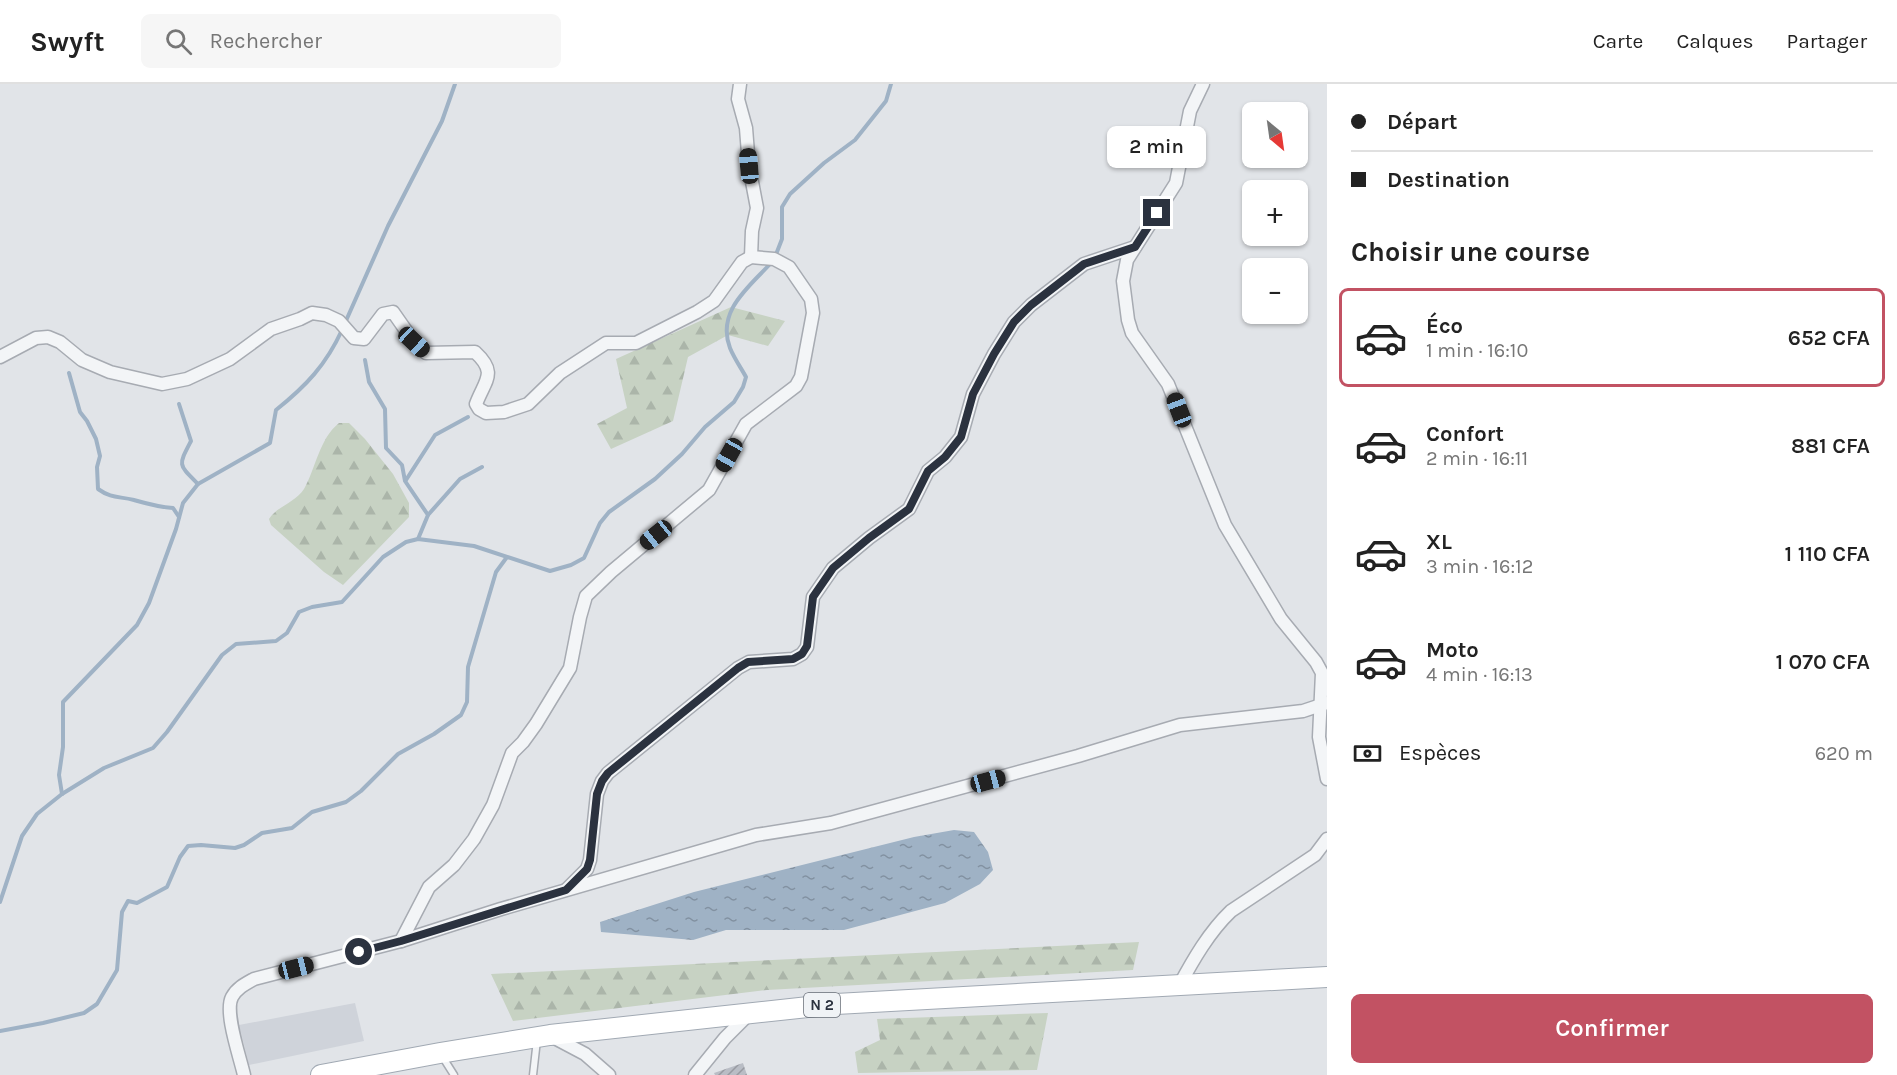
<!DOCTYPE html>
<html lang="fr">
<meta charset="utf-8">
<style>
:root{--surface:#fff;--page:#f6f6f6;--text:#222;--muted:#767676;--line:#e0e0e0;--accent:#c25263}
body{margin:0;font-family:Karla,sans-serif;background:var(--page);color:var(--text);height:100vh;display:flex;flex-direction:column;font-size:22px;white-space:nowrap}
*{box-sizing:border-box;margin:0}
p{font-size:20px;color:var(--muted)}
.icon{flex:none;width:33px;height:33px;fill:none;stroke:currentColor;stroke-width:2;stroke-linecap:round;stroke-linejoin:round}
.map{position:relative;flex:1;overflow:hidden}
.details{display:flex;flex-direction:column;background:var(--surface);width:570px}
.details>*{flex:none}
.banner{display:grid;align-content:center;height:132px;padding:0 24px;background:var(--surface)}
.needle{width:39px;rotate:151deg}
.buttons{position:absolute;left:1242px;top:18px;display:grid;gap:12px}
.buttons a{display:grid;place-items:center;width:66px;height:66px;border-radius:9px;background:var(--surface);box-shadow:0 2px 4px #0004;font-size:30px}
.end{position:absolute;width:27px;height:27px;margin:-14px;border:8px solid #2b323f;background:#fff;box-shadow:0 0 0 3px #fff}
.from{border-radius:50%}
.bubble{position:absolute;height:42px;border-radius:9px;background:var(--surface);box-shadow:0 2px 4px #0004;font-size:20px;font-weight:600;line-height:42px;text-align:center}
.car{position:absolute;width:18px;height:36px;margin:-18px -9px;border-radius:8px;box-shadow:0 0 4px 2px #0007;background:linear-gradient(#222 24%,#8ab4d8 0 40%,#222 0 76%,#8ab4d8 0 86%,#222 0)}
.banner b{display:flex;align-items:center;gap:21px;height:57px;font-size:22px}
.banner b+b{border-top:2px solid var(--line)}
.banner i{width:15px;height:15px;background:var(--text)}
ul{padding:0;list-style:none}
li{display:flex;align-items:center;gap:18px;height:99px;margin:0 12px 9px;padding:0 12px;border:3px solid transparent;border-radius:9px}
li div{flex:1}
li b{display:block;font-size:22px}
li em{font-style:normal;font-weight:600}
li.active{border-color:var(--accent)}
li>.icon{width:54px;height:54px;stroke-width:1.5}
h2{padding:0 24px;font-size:27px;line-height:72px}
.pay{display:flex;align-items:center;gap:15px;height:66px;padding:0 24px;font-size:22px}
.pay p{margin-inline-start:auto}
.cta{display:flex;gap:12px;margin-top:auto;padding:12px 24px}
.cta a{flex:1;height:69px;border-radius:9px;background:var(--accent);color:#fff;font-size:24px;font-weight:600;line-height:69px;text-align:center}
header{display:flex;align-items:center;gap:36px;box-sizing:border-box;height:84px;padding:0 30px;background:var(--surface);border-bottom:2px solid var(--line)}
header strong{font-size:28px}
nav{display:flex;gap:33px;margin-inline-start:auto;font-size:21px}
.search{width:420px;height:54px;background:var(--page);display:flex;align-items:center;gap:15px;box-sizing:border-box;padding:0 21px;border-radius:9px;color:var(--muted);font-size:22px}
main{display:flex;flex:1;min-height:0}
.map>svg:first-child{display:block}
</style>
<header>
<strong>Swyft</strong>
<div class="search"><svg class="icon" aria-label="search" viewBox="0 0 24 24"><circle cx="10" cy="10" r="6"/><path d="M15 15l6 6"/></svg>Rechercher</div>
<nav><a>Carte</a><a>Calques</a><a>Partager</a></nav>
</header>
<main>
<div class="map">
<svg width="1327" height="991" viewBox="0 0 1327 991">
<defs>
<pattern id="forest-firs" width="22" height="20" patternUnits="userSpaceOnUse" patternTransform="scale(1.5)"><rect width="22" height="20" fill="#c7d2c3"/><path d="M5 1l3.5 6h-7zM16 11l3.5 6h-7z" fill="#abb5a9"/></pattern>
<pattern id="water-ripples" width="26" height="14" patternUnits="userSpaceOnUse" patternTransform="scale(1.5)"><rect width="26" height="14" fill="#9fb2c5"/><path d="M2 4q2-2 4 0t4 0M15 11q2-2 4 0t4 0" fill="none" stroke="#8291a1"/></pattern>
<pattern id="building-hatch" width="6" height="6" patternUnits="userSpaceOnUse" patternTransform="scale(1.5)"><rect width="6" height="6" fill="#b9bdc5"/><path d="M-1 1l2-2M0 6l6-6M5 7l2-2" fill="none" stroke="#979aa1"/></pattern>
</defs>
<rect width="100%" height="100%" fill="#e1e4e8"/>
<path fill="#cfd3da" d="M355 919 364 957 249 981 239 941Z"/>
<g fill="url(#forest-firs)">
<path d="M731 223 785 237 768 262 728 251 688 273 673 337 611 365 597 340 627 324 616 275Z"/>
<path d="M339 339H349L365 355 393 390 409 419V433L343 501 324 488 271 441 269 435C277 422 295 419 304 405 316 384 319 355 339 339Z"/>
<path d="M1139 858 1133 886 767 906 513 937 491 890Z"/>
<path d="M1048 929 1037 986 858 989 855 968 880 956 877 935Z"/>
</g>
<path fill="url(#water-ripples)" d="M954 746 974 748 988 768 993 786 980 800 945 819 844 846H726L693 856 601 848 600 838 694 808 914 753Z"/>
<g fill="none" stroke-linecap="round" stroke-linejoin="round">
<g stroke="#9fb2c5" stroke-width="4">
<path d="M775 173 782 155V123L790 110 824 79 855 56 886 17 891 0"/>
<path d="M345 239 388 142 442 37 455 0"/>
<path d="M365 276 369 298 385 325 386 364 402 381 405 397 428 431 418 455"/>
<path d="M69 289 80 328 87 337 96 355 100 372 97 383 98 405C112 415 119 412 134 416 148 420 158 423 173 424L179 433"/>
<path d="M179 320 191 357C178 382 178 380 198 400"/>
<path d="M406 396 435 351 468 333"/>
<path d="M428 431 460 395 482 383"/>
<path d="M62 710 59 691 63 663V618L137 541 149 519 176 445 183 419 198 400 270 359 276 326C306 302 326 281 342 246"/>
<path d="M0 818 22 752 37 730 62 710 104 684 153 664 167 648 222 571 236 560 276 557 287 549 299 528 312 523 342 518 383 473 406 458 418 455 474 462 550 487 571 481 584 474 600 439 609 428 655 395 682 370 705 343 734 318 743 303 746 293C741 284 734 274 730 264 716 227 749 203 771 179"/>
<path d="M0 947 43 939 84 929 97 920 117 886 122 828 128 817 137 819 167 803 180 773 188 762 201 761 235 764 244 761 262 749 292 744 312 728 346 718 361 707 398 670 434 650 461 631 467 618 468 583 496 488 507 473"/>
</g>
</g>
<path fill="url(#building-hatch)" d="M743 979 747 991H715L714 989Z"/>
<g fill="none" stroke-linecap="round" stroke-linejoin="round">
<g stroke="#a7abb2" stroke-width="9">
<g id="lane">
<path d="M442 972 454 991"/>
<path d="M533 991 537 956"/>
</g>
</g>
<g stroke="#a7abb2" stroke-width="15">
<g id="street">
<path d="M740 0 738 15 746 44 749 82 757 124 752 147 751 173"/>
<path d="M1203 0 1190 27 1176 99 1127 176 1123 197 1128 236 1132 249 1168 300 1225 441 1281 535 1316 578 1322 589 1319 653 1327 695"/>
<path d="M0 273 36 254 48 253 60 258 82 276 110 288 162 300 187 295 230 275 271 245 300 235 312 229 326 231 339 237 354 254 364 255 383 230 393 228 414 258 426 269 475 268C498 289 485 296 476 320L479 325 486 329 504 328 528 320 560 289 606 259H636L697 228 714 217 742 178 751 173 774 175 789 183 811 215 813 229 801 293 796 302 746 340 709 406 611 488 586 512 580 533 570 584 536 640 523 658 512 669 493 721 474 755 454 781 429 803 401 857"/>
<path d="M567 805 587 785 590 776 597 710 602 697 608 689 738 584 749 578 793 575 802 570 807 563 813 513 833 484 869 454 909 425 928 387 945 373 961 353 973 310 994 270 1014 238 1031 221 1084 180 1135 163"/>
<path d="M1179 902C1193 876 1209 848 1231 827L1315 771 1327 755"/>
<path d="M551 952 585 970 609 991"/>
<path d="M244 991C240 973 224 928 232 913 237 904 245 900 254 895L401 857 501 825 756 751 831 739 1078 672 1180 641 1303 627 1327 619"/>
<path d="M695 991 725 954 750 929"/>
</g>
</g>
<g stroke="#a1a9b3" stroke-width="22">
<path id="primary" d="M321 991 440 969 550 951 836 920 1327 893"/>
</g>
<use href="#lane" stroke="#f3f5f7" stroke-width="6"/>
<use href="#street" stroke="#f3f5f7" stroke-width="12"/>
<use href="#primary" stroke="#fff" stroke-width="20"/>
</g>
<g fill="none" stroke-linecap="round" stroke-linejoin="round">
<path stroke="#2b323f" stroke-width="8" d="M359 868 401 857 566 806 587 785 590 776 597 710 602 697 608 689 738 584 748 578 793 575 802 570 807 562 813 513 833 484 869 454 909 425 928 387 945 373 961 353 973 310 994 270 1014 238 1031 221 1084 180 1135 163 1157 129"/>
</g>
<g text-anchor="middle" stroke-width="5" stroke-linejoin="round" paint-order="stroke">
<rect fill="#f0f3f6" stroke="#666c76" stroke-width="1.5" x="804" y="909" width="36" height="24" rx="4.5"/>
<g font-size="15" font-weight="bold" fill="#2b323f">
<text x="822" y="926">N 2</text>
</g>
</g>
</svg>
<div class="buttons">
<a><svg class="needle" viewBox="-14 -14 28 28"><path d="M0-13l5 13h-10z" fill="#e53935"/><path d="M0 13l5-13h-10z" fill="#767676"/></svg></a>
<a>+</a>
<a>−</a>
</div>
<i class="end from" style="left:359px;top:868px"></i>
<i class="end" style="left:1157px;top:129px"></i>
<div class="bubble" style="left:1107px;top:42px;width:99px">2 min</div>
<i class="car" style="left:749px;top:82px;rotate:355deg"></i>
<i class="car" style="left:414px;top:258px;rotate:133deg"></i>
<i class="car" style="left:1179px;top:326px;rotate:339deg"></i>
<i class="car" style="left:729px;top:371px;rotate:209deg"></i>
<i class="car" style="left:656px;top:451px;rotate:231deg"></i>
<i class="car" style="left:988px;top:697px;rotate:75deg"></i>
<i class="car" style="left:296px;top:884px;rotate:76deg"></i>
</div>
<section class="details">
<div class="banner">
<b><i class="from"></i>Départ</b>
<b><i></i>Destination</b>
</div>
<h2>Choisir une course</h2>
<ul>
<li class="active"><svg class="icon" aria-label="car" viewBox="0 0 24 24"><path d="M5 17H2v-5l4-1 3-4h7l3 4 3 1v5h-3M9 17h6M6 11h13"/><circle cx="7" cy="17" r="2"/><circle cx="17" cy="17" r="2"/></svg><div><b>Éco</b><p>1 min · 16:10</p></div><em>652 CFA</em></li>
<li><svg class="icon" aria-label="car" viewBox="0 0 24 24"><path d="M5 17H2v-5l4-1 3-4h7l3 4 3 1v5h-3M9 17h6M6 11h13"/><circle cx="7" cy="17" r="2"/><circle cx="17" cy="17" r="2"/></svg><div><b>Confort</b><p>2 min · 16:11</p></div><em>881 CFA</em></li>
<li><svg class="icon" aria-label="car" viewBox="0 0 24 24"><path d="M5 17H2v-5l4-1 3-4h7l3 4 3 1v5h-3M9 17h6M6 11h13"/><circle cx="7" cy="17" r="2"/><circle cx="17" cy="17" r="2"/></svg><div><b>XL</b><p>3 min · 16:12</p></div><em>1 110 CFA</em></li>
<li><svg class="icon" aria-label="car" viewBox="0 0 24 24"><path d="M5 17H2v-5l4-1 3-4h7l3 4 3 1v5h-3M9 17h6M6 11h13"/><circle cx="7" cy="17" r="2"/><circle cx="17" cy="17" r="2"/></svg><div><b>Moto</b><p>4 min · 16:13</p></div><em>1 070 CFA</em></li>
</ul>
<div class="pay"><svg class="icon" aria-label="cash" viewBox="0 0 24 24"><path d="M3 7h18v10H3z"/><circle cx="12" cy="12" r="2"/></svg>Espèces<p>620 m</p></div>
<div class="cta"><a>Confirmer</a></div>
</section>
</main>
